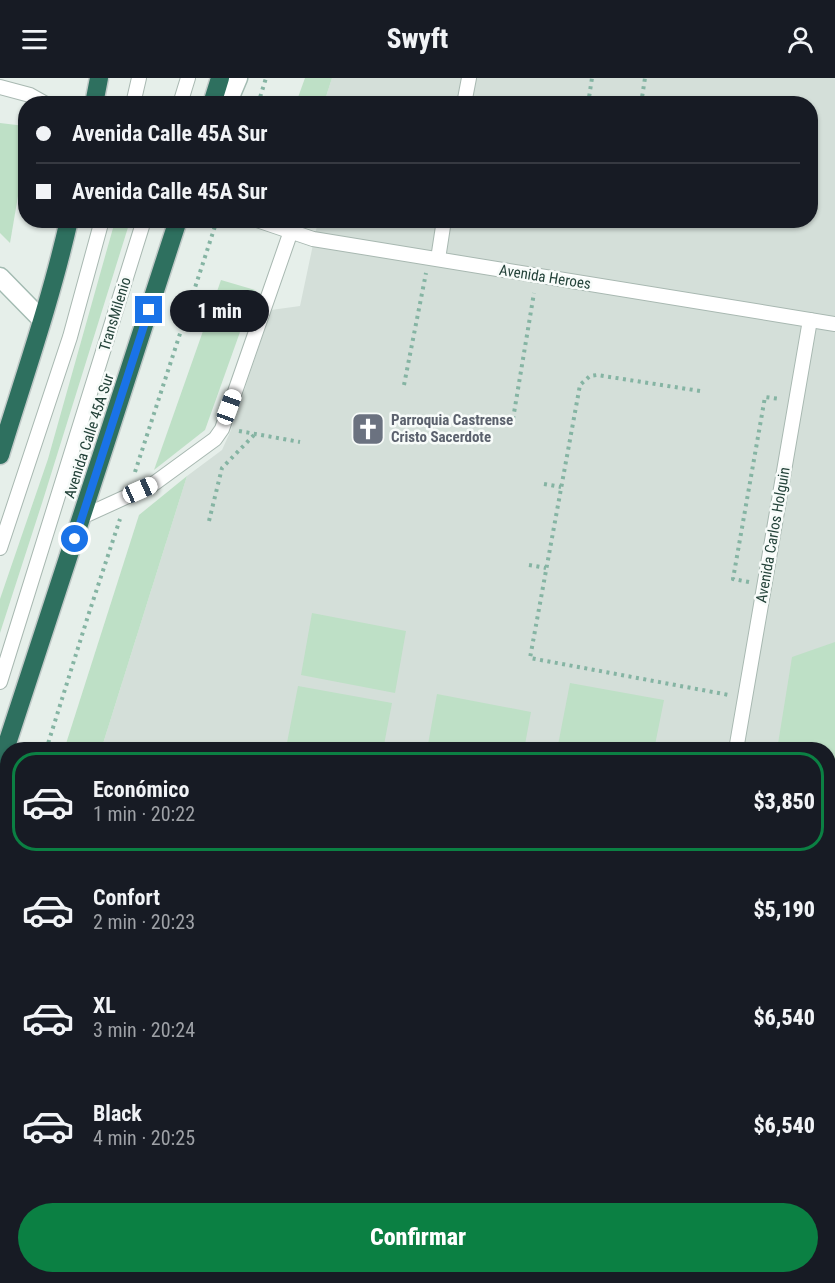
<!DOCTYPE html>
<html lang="es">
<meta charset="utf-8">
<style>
:root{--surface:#171b24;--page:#20242c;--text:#f1f3f6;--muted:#9ea1a6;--line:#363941;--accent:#0b8043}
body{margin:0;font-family:"Roboto Condensed",sans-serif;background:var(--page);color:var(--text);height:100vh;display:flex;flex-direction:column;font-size:22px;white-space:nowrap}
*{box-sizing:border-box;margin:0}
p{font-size:20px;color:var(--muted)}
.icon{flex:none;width:33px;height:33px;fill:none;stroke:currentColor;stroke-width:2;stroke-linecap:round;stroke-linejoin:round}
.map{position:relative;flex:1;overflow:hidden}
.drawer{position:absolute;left:0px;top:664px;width:836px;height:542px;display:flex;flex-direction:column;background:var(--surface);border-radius:24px 24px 0 0;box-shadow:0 2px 4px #0004}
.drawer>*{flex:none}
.hud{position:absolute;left:18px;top:18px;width:800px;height:132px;border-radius:24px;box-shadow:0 2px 4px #0004;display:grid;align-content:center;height:132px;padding:0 18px;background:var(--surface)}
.end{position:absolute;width:27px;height:27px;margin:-14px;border:8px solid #1a73e8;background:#fff;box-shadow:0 0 0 3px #fff}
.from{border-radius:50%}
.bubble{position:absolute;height:42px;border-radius:21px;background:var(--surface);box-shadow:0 2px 4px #0004;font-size:20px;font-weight:800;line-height:42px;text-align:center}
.car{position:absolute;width:18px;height:36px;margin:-18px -9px;border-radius:8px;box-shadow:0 0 4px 2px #0007;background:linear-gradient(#fff 24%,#345 0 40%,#fff 0 76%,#345 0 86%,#fff 0)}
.hud b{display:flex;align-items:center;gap:21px;height:57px;font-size:22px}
.hud b+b{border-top:2px solid var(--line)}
.hud i{width:15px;height:15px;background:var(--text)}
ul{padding:10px 0 0;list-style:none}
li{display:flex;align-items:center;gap:18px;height:99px;margin:0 12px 9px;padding:0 6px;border:3px solid transparent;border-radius:24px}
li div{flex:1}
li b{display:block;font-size:22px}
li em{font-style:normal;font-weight:800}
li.active{border-color:var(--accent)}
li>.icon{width:54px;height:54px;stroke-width:1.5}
.primary-button{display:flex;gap:12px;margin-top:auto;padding:12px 18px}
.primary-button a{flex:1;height:69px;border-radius:36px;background:var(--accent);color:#fff;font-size:24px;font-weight:800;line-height:69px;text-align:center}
header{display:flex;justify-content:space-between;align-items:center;height:78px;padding:0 18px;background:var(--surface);font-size:27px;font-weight:800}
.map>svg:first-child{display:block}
</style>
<header><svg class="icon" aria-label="menu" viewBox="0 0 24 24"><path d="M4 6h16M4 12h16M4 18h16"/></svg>Swyft<svg class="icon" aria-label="person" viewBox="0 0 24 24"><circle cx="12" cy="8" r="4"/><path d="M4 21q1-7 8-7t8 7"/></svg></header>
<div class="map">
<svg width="835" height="1205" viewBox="0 0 835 1205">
<rect width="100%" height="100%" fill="#e6efea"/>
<g fill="#d4dfd9">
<path d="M332 0H835V1205H244L226 1199 828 1198V672H101L187 398 222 372 231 352 271 232 300 228 318 143 810 142V26L324 25Z"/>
<path d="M7 968V1123L0 1120V991Z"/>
</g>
<g fill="#bee0c6">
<path d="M305 0H332L324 25H296Z"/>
<path d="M0 45 25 48V77L10 165 0 155Z"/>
<path d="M115 143H130L43 422 0 555V521L48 381Z"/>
<path d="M221 202 255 212 205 352 154 392Z"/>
<path d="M187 398 101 672H64L139 437Z"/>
<path d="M312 535 406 553 395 615 301 597Z"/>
<path d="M835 564V702L828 701V672H777L792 579Z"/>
<path d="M570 605 664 622 654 672H588L558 667Z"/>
<path d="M298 608 392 625 383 672H296L286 670Z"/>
<path d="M437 616 531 634 524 672H427Z"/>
<path d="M835 800V918L828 917V837Z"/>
<path d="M7 852V968L0 991V875Z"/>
</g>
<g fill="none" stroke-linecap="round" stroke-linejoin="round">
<g stroke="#a8b8b1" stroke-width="16">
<g id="lane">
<path d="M0 9 30 17 46 26"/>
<path d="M133 26 139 0"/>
<path d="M180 26 188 0"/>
<path d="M464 26 469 0"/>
<path d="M257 142 313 161 835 246"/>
<path d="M438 181 444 142"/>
<path d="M82 439 152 407 215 361 222 351 291 153"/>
<path d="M0 470 70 259 102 142"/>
<path d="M0 604 144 142"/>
<path d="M736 672 810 242"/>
<path d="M828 736 835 738"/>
</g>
</g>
<g stroke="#a3bbb2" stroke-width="21">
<g id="secondary">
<path d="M227 26 238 0"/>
<path d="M0 199 42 242"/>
</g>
</g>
<g stroke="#c1cac8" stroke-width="21">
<g id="highway">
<path d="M94 26 99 0"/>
<path d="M212 26 220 0"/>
<path d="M0 377C24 299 51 222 69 142"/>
<path d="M0 687 105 367 178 142"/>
</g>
</g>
<g stroke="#85b4a3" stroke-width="4" stroke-dasharray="3 4.5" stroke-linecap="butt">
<path d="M258 26 266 0"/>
<path d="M588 26 592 0"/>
<path d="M641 26 645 0"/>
<path d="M404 307 426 195"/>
<path d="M700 313 597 297 590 298 580 307 530 580 729 617"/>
<path d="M513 341 534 215"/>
<path d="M239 353 300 364"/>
<path d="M135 394 217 142"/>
<path d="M544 406 561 409"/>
<path d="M209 443 222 390 255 356"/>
<path d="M529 487 546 490"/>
<path d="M749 504 733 501 765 319 780 321"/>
<path d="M46 672 88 538 120 441"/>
<path d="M0 825 8 799"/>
</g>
<use href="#lane" stroke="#fff" stroke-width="14"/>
<use href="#secondary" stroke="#fff" stroke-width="18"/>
<use href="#highway" stroke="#2e705f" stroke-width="18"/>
</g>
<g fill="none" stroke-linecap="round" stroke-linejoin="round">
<path stroke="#1a73e8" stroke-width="8" d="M75 461 149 232"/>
</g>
<defs>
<g id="church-square" transform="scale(1.725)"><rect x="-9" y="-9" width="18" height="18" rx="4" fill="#6b7280" stroke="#f7fbf9"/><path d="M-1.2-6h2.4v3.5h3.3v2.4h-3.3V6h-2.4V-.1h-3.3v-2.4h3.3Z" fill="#fff"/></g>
</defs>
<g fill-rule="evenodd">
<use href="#church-square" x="368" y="351"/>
</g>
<g text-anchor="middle" stroke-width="5" stroke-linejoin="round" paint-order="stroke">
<g font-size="15" fill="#234239" stroke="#f7fbf9">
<text transform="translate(545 199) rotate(9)" y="5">Avenida Heroes</text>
<text transform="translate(115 236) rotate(-73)" y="5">TransMilenio</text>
<text transform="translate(89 358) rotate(-72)" y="5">Avenida Calle 45A Sur</text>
<text transform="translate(773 457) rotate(-80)" y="5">Avenida Carlos Holguin</text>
</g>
<g font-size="15" font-weight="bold" fill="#5b616d" stroke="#f7fbf9" text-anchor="start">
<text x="391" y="347">Parroquia Castrense<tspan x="391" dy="17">Cristo Sacerdote</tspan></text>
</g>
</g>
</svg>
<i class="end from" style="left:75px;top:461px"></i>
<i class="end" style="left:149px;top:232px"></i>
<div class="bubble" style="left:170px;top:212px;width:99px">1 min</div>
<i class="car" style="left:229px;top:329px;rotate:20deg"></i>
<i class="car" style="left:140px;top:412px;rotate:66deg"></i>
<div class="hud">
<b><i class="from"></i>Avenida Calle 45A Sur</b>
<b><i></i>Avenida Calle 45A Sur</b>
</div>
<section class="drawer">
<ul>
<li class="active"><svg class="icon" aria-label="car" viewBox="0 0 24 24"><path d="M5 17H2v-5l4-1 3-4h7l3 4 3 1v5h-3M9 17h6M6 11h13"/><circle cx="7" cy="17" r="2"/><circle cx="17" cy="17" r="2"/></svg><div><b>Económico</b><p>1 min · 20:22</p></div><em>$3,850</em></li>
<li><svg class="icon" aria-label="car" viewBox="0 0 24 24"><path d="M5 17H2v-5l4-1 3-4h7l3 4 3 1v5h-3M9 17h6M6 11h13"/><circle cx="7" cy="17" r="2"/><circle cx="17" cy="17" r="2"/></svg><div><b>Confort</b><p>2 min · 20:23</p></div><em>$5,190</em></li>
<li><svg class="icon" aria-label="car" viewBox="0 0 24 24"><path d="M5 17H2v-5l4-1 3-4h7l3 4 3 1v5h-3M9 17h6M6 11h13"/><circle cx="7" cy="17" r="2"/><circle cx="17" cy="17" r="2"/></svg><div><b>XL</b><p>3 min · 20:24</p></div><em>$6,540</em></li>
<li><svg class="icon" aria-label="car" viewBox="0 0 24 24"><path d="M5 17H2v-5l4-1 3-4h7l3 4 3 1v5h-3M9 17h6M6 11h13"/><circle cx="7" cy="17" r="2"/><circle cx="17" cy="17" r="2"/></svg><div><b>Black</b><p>4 min · 20:25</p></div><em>$6,540</em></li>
</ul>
<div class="primary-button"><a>Confirmar</a></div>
</section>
</div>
